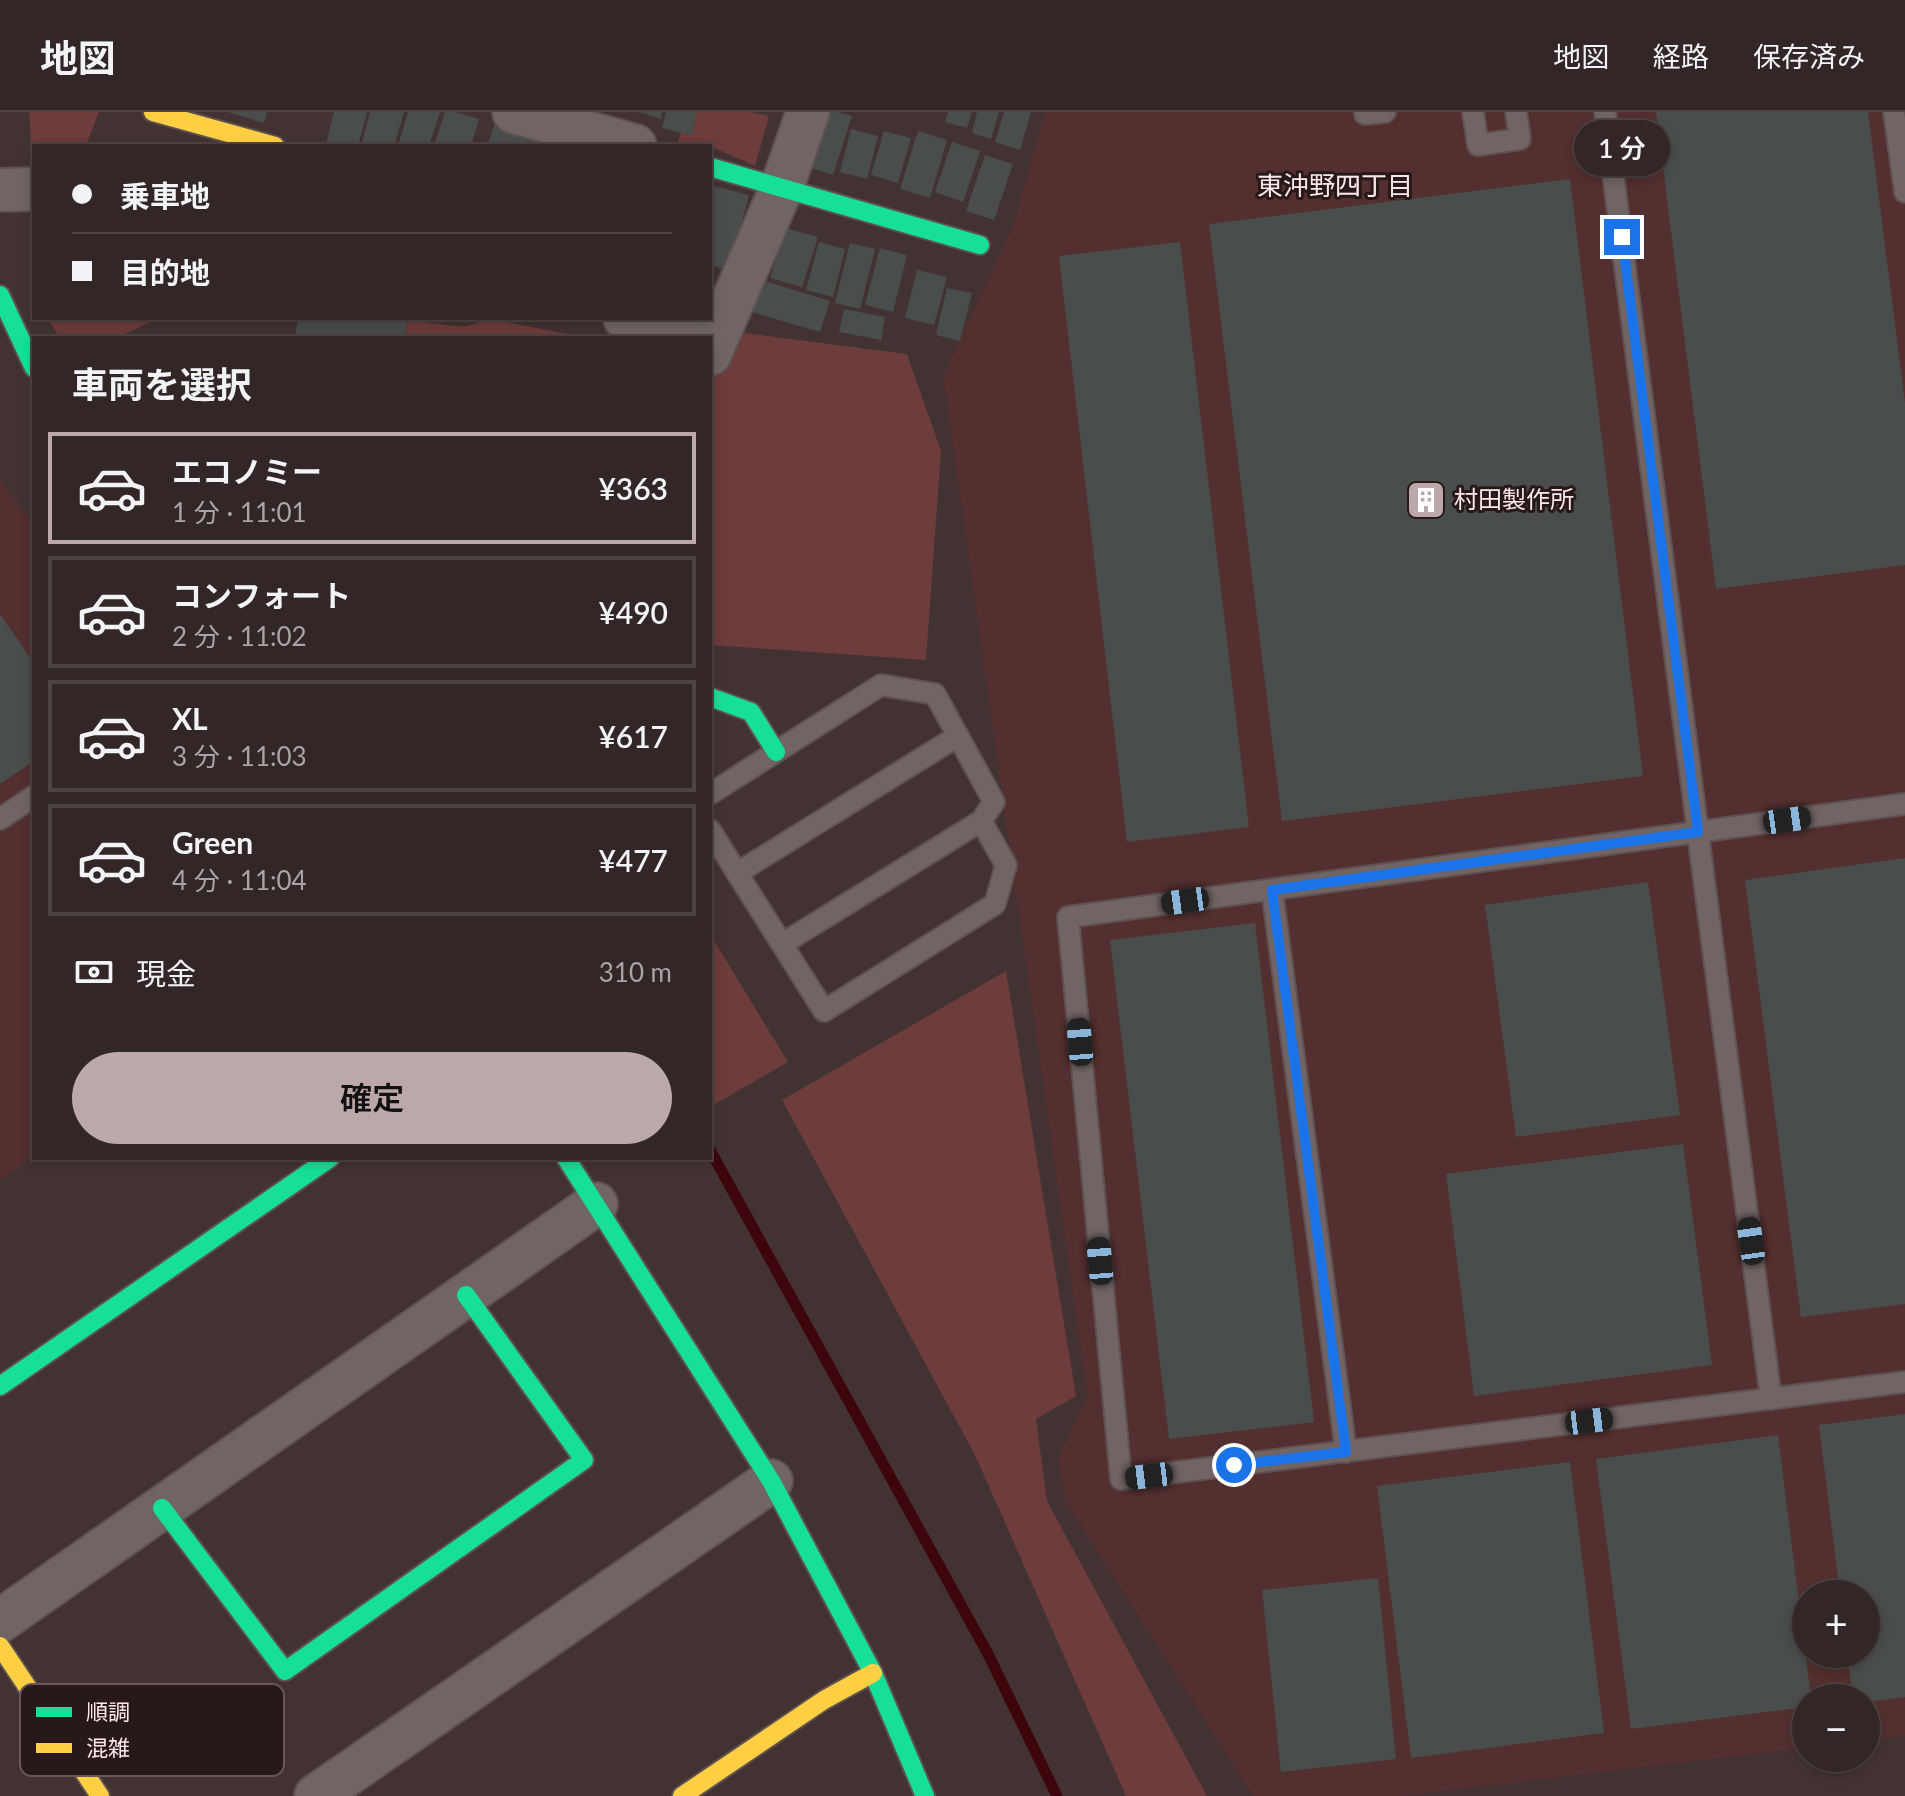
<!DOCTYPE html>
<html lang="ja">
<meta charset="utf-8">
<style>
:root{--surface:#322626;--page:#3a2e2e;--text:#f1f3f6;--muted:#a8a5a7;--line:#4d4343;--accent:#bca8a8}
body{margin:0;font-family:Lato,"Noto Sans JP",sans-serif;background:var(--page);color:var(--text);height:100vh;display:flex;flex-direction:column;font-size:30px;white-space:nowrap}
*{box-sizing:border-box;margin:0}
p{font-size:26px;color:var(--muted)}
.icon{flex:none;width:44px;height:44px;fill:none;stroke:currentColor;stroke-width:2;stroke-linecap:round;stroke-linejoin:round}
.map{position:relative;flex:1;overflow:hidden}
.side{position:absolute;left:32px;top:224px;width:680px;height:824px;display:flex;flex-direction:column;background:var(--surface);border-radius:0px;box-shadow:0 4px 12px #0003,0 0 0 2px var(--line)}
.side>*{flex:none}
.hud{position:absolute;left:32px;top:32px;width:680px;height:176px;border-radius:0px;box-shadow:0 4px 12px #0003,0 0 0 2px var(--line);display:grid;align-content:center;height:176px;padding:0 40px;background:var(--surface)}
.buttons{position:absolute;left:1792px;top:1468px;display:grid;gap:16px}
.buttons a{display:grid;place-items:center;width:88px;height:88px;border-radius:50%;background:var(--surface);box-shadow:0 4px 12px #0003,0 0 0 2px var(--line);font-size:40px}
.end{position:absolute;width:36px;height:36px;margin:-18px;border:10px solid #1a73e8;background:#fff;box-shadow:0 0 0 4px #fff}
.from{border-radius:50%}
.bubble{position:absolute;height:56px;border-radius:28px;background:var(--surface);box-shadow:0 4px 12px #0003,0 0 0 2px var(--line);font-size:26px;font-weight:600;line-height:56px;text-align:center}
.car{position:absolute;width:24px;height:48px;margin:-24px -12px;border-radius:10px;box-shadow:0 0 6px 2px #0007;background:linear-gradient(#222 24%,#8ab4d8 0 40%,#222 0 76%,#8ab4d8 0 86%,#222 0)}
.hud b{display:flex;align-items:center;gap:28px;height:76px;font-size:30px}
.hud b+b{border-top:2px solid var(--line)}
.hud i{width:20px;height:20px;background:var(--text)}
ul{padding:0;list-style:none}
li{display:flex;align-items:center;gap:24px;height:112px;margin:0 16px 12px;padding:0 24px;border:4px solid var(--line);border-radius:0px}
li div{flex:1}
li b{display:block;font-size:30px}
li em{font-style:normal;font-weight:600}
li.current{border-color:var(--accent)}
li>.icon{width:72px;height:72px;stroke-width:1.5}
h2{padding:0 40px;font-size:36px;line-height:96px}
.pay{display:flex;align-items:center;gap:20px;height:88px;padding:0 40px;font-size:30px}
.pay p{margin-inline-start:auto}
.button{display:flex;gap:16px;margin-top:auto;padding:16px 40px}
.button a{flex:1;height:92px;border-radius:48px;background:var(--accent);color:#111;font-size:32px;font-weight:600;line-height:92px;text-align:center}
header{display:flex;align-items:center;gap:48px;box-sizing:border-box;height:112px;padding:0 40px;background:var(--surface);border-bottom:2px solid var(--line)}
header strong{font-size:38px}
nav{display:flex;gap:44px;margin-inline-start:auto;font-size:28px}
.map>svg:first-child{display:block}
</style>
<header>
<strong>地図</strong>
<nav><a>地図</a><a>経路</a><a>保存済み</a></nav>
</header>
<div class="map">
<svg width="1905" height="1684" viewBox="0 0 1905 1684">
<rect width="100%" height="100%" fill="#433232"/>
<g fill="#532f2f" fill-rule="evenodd">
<path d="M1045 0H1905V1624L1866 1629V1586H1806V1636L1402 1684H1253L1065 1389 1058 1346 1087 1284 943 264 1013 114ZM1806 1482H1866V1542H1806Z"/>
<path d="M0 367 34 414V1044L0 1068Z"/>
</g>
<g fill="#6d3c3c">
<path d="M29 0H99L86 34H34V48H32Z"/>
<path d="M689 0H750L769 4 755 54 710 34H676Z"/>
<path d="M47 206H159L116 226H60Z"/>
<path d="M490 207 589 226H405L408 208 463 215Z"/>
<path d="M730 219 907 242 941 339 926 548 710 533V270Z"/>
<path d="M710 822 788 950 710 995Z"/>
<path d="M1006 859 1076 1284 1036 1307 1047 1389 1207 1684H1126L975 1343 782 988Z"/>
</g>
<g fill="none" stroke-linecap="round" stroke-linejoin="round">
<path stroke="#3e050c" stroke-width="11" d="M710 1038 988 1542 1057 1684"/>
</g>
<g fill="#494e4c">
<path d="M228 0H267L264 11Z"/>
<path d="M334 0H367L358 34 326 32Z"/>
<path d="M370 0H404L394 34H373L362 31Z"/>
<path d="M408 0H440L429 34H398Z"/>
<path d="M445 0H455L479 7 471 34H434Z"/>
<path d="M639 0H662L661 7Z"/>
<path d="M666 0H697L692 23 662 16Z"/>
<path d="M822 0H838L852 4 833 63 805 54Z"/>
<path d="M948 0H972L967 16 945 10Z"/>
<path d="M977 0H999L991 27 972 21Z"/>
<path d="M1004 0H1031L1020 38 995 30Z"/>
<path d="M1656 0H1868L1905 291V453L1716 477Z"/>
<path d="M495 11 549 28 547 34H487Z"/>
<path d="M851 17 878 24 867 67 840 60Z"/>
<path d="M884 19 911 26 898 71 871 63Z"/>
<path d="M918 19 947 28 930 86 900 77Z"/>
<path d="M952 30 980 39 963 90 935 80Z"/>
<path d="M985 43 1013 52 994 108 966 99Z"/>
<path d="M1570 67 1643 664 1282 709 1209 112Z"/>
<path d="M710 73 749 83 729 158 710 153Z"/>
<path d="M786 116 818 125 802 175 770 166Z"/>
<path d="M819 130 845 137 833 185 806 178Z"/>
<path d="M1180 130 1249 715 1127 730 1059 144Z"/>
<path d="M850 131 875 137 860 197 835 191Z"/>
<path d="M880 136 907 143 893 200 865 193Z"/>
<path d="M917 158 947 165 934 213 905 206Z"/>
<path d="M755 166 830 189 820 220 745 198Z"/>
<path d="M947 176 972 181 960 229 936 223Z"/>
<path d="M844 197 885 205 881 228 839 220Z"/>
<path d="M298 206H409L408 208 404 226H295Z"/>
<path d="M0 502 34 551V649L0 672Z"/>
<path d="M1905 746V1192L1801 1205 1745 768Z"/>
<path d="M1648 770 1680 1003 1516 1025 1485 793Z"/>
<path d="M1255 811 1314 1310 1169 1327 1110 828Z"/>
<path d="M1683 1032 1712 1253 1474 1284 1446 1062Z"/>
<path d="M1905 1302V1585L1866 1590V1586H1853L1847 1542H1866V1482H1840L1819 1313Z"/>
<path d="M1778 1323 1811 1586H1806V1595L1631 1617 1596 1347Z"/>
<path d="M1570 1350 1604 1621 1411 1646 1377 1374Z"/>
<path d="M1378 1466 1396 1647 1281 1660 1262 1478Z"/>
</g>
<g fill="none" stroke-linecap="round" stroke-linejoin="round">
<g stroke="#5f5150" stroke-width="24">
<g id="lane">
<path d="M1473 0 1478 33 1520 27 1516 0"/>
<path d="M1605 0 1771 1287"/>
<path d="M1894 0 1905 80"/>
<path d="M1365 2 1385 0"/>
<path d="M710 682 881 573 935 582 994 690 981 709"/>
<path d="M1905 692 1068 805 1121 1367 1905 1270"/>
<path d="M0 707 34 684"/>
<path d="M710 718 824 899 995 792 1006 753 981 709 782 832"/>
<path d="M737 761 958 624"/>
<path d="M1272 778 1346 1340"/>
</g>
</g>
<g stroke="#5f5150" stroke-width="46">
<g id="street">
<path d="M514 0 635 34"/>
<path d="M0 78 34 77"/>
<path d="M625 206 718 220"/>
<path d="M710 242 782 75 808 0"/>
<path d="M0 1509 596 1092"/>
<path d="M316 1684 771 1369"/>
</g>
</g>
<g stroke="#5f5150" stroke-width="22">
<g id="fast">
<path d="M710 55 980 133"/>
<path d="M0 183 34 256"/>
<path d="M710 585 751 600 776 640"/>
<path d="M566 1046 771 1369 873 1561 925 1684"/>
<path d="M0 1274 330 1046"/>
<path d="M162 1396 285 1559 584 1348 466 1183"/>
</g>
</g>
<g stroke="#5f5150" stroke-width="22">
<g id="slow">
<path d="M153 0 275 34"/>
<path d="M0 1534 100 1684"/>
<path d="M682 1684 824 1588 873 1561"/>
</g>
</g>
<use href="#lane" stroke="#716464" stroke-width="20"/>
<use href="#street" stroke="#716464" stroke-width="42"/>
<use href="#fast" stroke="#16e098" stroke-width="18"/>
<use href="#slow" stroke="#ffcf43" stroke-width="18"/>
</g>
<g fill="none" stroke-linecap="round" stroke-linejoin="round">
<path stroke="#1a73e8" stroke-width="10" d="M1234 1353 1346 1340 1272 778 1698 720 1622 125"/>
</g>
<defs>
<g id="building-square" transform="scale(2)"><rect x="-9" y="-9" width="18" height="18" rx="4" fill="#bca8a8" stroke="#271918"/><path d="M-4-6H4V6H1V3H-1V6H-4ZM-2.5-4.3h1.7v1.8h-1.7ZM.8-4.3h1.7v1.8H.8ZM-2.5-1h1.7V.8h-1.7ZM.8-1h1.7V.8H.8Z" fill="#fff"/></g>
</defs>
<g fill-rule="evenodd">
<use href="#building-square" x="1426" y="388"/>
</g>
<g text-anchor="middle" stroke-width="6" stroke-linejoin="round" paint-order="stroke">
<g font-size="24" fill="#fde8e7" stroke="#271918" text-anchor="start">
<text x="1454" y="396">村田製作所</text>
</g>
<g font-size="26" fill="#fde8e7" stroke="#271918">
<text x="1335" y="83">東沖野四丁目</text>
</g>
</g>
<rect x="20" y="1572" width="264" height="92" rx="12" fill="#271918" stroke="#675756" stroke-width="2"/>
<rect x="36" y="1595" width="36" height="10" fill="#16e098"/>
<rect x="36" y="1631" width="36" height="10" fill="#ffcf43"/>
<g font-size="22" fill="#fde8e7">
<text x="86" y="1608">順調</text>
<text x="86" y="1644">混雑</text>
</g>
</svg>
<div class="buttons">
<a>+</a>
<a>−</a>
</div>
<i class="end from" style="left:1234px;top:1353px"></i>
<i class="end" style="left:1622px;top:125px"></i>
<div class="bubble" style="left:1574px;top:8px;width:96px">1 分</div>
<i class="car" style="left:1787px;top:708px;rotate:82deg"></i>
<i class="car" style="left:1185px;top:789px;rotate:262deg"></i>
<i class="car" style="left:1080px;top:930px;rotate:355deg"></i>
<i class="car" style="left:1751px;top:1129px;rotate:352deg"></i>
<i class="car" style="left:1100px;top:1149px;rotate:355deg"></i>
<i class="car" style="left:1589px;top:1309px;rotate:83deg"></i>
<i class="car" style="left:1149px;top:1364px;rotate:263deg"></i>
<div class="hud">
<b><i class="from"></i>乗車地</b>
<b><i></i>目的地</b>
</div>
<section class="side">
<h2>車両を選択</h2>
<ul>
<li class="current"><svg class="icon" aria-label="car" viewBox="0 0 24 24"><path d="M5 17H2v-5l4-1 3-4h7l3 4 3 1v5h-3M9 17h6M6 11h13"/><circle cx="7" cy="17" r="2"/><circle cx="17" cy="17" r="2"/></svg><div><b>エコノミー</b><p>1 分 · 11:01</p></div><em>¥363</em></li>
<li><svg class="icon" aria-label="car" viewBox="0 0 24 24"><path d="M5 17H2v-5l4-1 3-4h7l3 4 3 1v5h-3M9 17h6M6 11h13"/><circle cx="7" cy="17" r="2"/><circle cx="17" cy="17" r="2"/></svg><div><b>コンフォート</b><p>2 分 · 11:02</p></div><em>¥490</em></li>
<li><svg class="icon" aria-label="car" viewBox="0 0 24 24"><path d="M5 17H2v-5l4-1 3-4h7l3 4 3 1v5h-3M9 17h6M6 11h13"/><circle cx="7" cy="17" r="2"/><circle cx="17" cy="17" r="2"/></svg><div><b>XL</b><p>3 分 · 11:03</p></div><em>¥617</em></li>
<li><svg class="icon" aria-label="car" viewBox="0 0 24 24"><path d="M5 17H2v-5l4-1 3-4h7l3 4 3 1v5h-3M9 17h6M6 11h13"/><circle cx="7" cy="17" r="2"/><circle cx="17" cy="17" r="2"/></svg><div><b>Green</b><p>4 分 · 11:04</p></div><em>¥477</em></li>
</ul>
<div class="pay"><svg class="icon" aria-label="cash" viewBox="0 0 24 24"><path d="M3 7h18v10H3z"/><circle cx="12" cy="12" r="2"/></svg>現金<p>310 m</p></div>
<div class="button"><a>確定</a></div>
</section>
</div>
